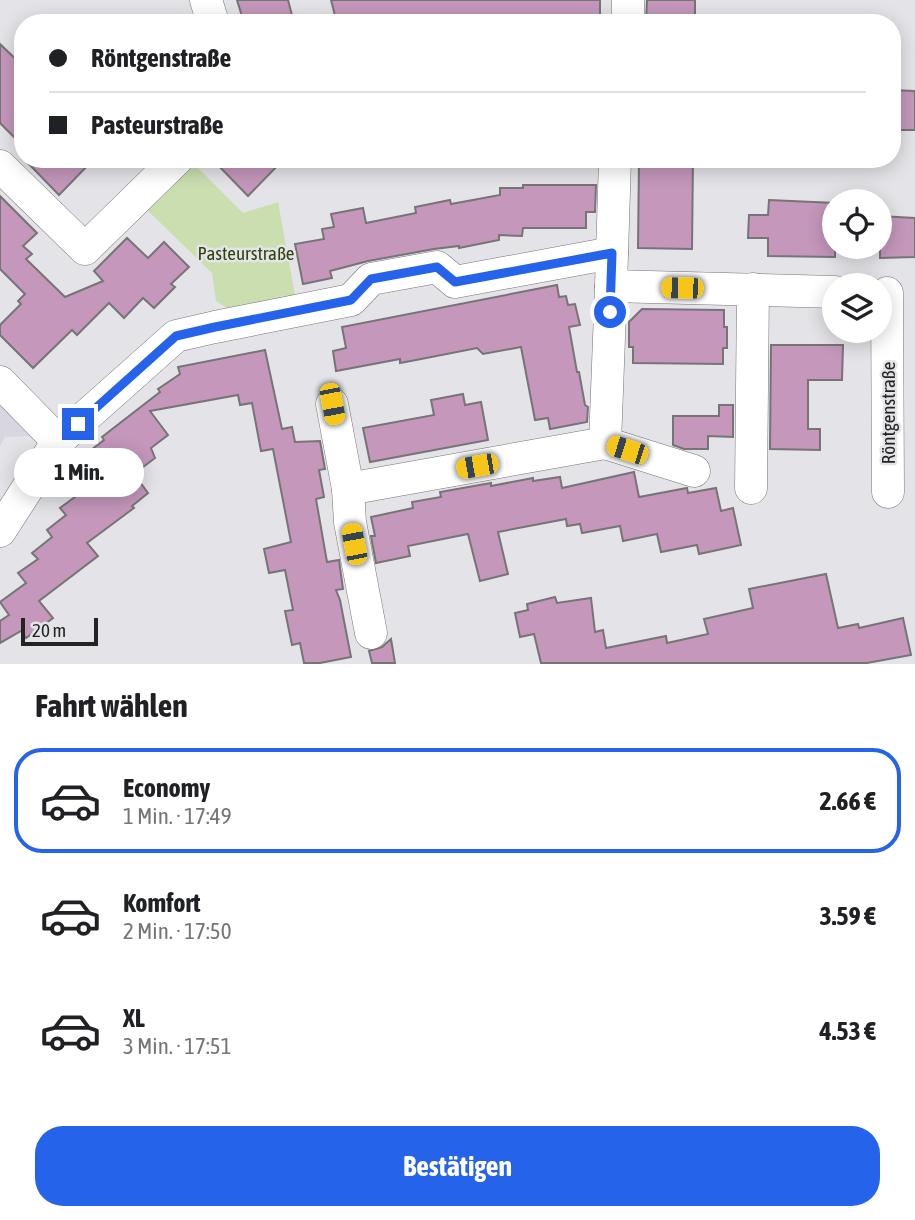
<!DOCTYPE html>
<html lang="de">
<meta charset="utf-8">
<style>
:root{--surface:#fff;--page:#f2f2f2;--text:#202124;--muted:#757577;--line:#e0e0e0;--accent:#2563eb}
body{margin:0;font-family:"Asap Condensed",sans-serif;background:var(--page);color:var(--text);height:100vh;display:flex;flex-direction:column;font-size:26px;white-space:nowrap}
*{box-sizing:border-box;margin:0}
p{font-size:23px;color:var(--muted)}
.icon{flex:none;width:38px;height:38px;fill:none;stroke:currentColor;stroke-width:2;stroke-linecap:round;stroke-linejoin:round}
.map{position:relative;height:664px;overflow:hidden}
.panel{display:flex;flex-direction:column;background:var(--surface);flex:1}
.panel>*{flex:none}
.top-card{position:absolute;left:14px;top:14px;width:887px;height:154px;border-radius:28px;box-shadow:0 4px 18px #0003;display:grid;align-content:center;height:154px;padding:0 35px;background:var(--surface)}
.controls{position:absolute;left:822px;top:189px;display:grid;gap:14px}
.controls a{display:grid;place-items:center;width:70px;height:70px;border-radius:50%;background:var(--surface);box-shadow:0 4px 18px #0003;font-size:35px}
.scale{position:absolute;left:21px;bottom:18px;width:77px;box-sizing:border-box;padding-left:7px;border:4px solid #232324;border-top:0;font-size:19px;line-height:24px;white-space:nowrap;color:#232324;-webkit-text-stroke:5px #e4e4e8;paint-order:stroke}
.end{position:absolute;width:32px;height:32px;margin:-16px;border:9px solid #2563eb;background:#fff;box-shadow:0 0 0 4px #fff}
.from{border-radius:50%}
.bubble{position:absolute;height:49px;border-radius:24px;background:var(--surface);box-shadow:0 4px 18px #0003;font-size:23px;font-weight:700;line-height:49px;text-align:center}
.car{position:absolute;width:21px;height:42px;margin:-21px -10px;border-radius:9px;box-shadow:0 0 5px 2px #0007;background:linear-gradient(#f5c518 24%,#345 0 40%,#f5c518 0 76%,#345 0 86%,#f5c518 0)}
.top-card b{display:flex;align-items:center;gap:24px;height:66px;font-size:26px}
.top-card b+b{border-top:2px solid var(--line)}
.top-card i{width:18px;height:18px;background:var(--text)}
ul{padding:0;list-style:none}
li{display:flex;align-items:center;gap:21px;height:105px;margin:0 14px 10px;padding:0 21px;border:4px solid transparent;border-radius:28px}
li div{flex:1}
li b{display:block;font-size:26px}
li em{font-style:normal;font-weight:700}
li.on{border-color:var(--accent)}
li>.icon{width:63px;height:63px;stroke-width:1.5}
h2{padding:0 35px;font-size:32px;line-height:84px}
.cta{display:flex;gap:14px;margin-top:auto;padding:14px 35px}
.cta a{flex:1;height:80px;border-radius:28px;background:var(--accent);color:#fff;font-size:28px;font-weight:700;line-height:80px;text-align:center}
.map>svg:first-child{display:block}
</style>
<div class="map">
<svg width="915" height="664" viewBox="0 0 915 664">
<rect width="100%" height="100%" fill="#e4e4e8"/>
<path fill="#d7d6e1" d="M0 395 34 436 5 437 0 446Z"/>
<path fill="#cbdeb0" d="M189 159 243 213 278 202 296 300 235 313 216 301 212 273 143 206Z"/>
<g fill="#c497bb" stroke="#777476" stroke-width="2">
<path d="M237 0H288L294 23H244Z"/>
<path d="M331 0H600V23H337Z"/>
<path d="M647 0H695V23H646Z"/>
<path d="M0 44 23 66V146L0 123Z"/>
<path d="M892 90 915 91V130H892Z"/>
<path d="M24 159H94L59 195Z"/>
<path d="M212 159H284L248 196Z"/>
<path d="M639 159H693L692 249 638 248Z"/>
<path d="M523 185H596L595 212H586V228H523L522 236 499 235V240L459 248V246L434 249 368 261 330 271 332 278 303 284 295 244 324 239 322 229 334 227 331 214 363 208 366 223 416 213 415 207 450 200 451 204 500 195V188H523Z"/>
<path d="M0 196 37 233 23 246 32 254 26 259 65 297 103 281 94 271 127 238 148 258 164 242 189 267 171 284 175 287 154 308 143 298 124 318 109 303 77 335 72 330 33 368 0 335V325L21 304 18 301 25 294 0 269Z"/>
<path d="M769 200 835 203V257L768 256V238H748L749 215H768Z"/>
<path d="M880 216 915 218V257L880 258Z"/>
<path d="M557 285 559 297 566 296 568 305 575 304 580 325 569 327 577 372H579L585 405 588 407 587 422 550 429 548 418 535 420 521 347 483 354 477 348 416 360 400 363V359L336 371 333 351 346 348 342 327Z"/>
<path d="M642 309 724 310V327H727V348H723V364L633 363V347H629V322Z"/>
<path d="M771 345H843L842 380H808V429H820V450L770 449Z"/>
<path d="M265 350 282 429 292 427 295 442 320 441 325 469 319 470 324 497 316 499 327 562 339 560 343 589 336 590 340 600 351 657 320 663H304L300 643 292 645 285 611 293 610 285 570 269 573 264 549 291 542 273 449 261 451 252 403 240 405 238 395 150 411 168 435 151 448 155 458 134 474 148 493 132 506 134 508 87 543 98 556 39 601 53 618 26 638 21 631 0 643V621L9 615 0 602 26 583 18 573 38 559 32 553 52 537 47 530 66 515 60 508 79 494 73 486 102 465 91 450 104 440 102 437 160 392 158 389 180 374 178 367Z"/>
<path d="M463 394 465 405 481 402 488 440 370 462 363 428 434 415 431 400Z"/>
<path d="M719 405H733V437L708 436V449H684L673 445V416H719Z"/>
<path d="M634 472 639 497 687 488 688 493 716 488 721 511 733 508 741 545 699 554 697 545 661 552 657 534 623 541 620 526 582 533 580 524 567 526 566 519 498 532 508 574 480 581 468 534 408 546 410 556 376 563 371 536H375L371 517 413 508 412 502 441 497 440 492 491 483V486L533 478V481L560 477 562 488Z"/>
<path d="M826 574 838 628 858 624 859 628 903 618 911 655 867 663H541L534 634 520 637 515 613 528 610 527 604 555 597 557 603 591 598 595 632 603 630 606 648 666 636 667 643 708 634 704 619 753 608 749 589Z"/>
<path d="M391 639 395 663H372L369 651 382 647Z"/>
</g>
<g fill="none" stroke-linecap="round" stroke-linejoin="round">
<g stroke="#757578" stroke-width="33">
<g id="minor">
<path d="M206 0 213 23"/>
<path d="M628 23V0"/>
<path d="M615 159 611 286 835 292"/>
<path d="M0 166 85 249 177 159"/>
<path d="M887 293 888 492"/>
<path d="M0 382 58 441"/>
<path d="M332 404 348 489"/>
<path d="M605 443 694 471"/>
<path d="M751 488 753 289"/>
<path d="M0 531 58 441 176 336 215 327 351 300 371 279 437 267 455 282 612 253"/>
<path d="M371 633 350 522 348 489 605 443 611 286"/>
</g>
</g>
<use href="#minor" stroke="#fff" stroke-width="32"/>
</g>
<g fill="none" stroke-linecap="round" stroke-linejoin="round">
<path stroke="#2563eb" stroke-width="9" d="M78 424 176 336 215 327 351 300 371 279 437 267 455 282 612 253 610 312"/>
</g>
<g text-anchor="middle" stroke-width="5" stroke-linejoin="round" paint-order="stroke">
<g font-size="19" fill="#30430c" stroke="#e4e4e8">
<text x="246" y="260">Pasteurstraße</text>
</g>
<g font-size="19" fill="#232324" stroke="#e4e4e8">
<text transform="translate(888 413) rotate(-90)" y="7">Röntgenstraße</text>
</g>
</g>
</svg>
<div class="controls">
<a><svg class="icon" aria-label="locate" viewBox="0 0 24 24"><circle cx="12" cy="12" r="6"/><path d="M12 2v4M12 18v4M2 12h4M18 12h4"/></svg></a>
<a><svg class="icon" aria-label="layers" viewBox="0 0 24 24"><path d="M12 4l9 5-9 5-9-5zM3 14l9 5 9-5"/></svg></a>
</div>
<div class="scale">20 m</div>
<i class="end from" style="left:610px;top:312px"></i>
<i class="end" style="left:78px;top:424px"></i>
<div class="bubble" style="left:14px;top:448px;width:130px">1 Min.</div>
<i class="car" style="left:682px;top:288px;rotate:271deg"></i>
<i class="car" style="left:332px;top:404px;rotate:169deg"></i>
<i class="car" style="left:627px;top:450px;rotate:288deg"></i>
<i class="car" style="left:477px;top:466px;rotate:260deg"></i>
<i class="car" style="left:354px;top:544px;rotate:349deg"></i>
<div class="top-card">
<b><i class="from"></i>Röntgenstraße</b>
<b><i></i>Pasteurstraße</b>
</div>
</div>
<section class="panel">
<h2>Fahrt wählen</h2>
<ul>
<li class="on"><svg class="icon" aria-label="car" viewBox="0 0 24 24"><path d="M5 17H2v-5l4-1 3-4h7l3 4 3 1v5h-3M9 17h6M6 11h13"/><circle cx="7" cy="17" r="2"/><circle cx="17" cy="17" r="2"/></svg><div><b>Economy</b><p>1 Min. · 17:49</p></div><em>2.66 €</em></li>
<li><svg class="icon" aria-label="car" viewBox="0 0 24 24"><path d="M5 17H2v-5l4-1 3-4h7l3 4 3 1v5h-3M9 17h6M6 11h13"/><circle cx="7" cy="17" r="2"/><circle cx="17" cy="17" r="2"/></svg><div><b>Komfort</b><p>2 Min. · 17:50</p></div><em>3.59 €</em></li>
<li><svg class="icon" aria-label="car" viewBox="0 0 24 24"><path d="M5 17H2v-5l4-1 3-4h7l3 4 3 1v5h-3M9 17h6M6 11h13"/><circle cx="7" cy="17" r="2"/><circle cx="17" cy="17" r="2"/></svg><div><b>XL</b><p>3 Min. · 17:51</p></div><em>4.53 €</em></li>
</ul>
<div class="cta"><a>Bestätigen</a></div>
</section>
